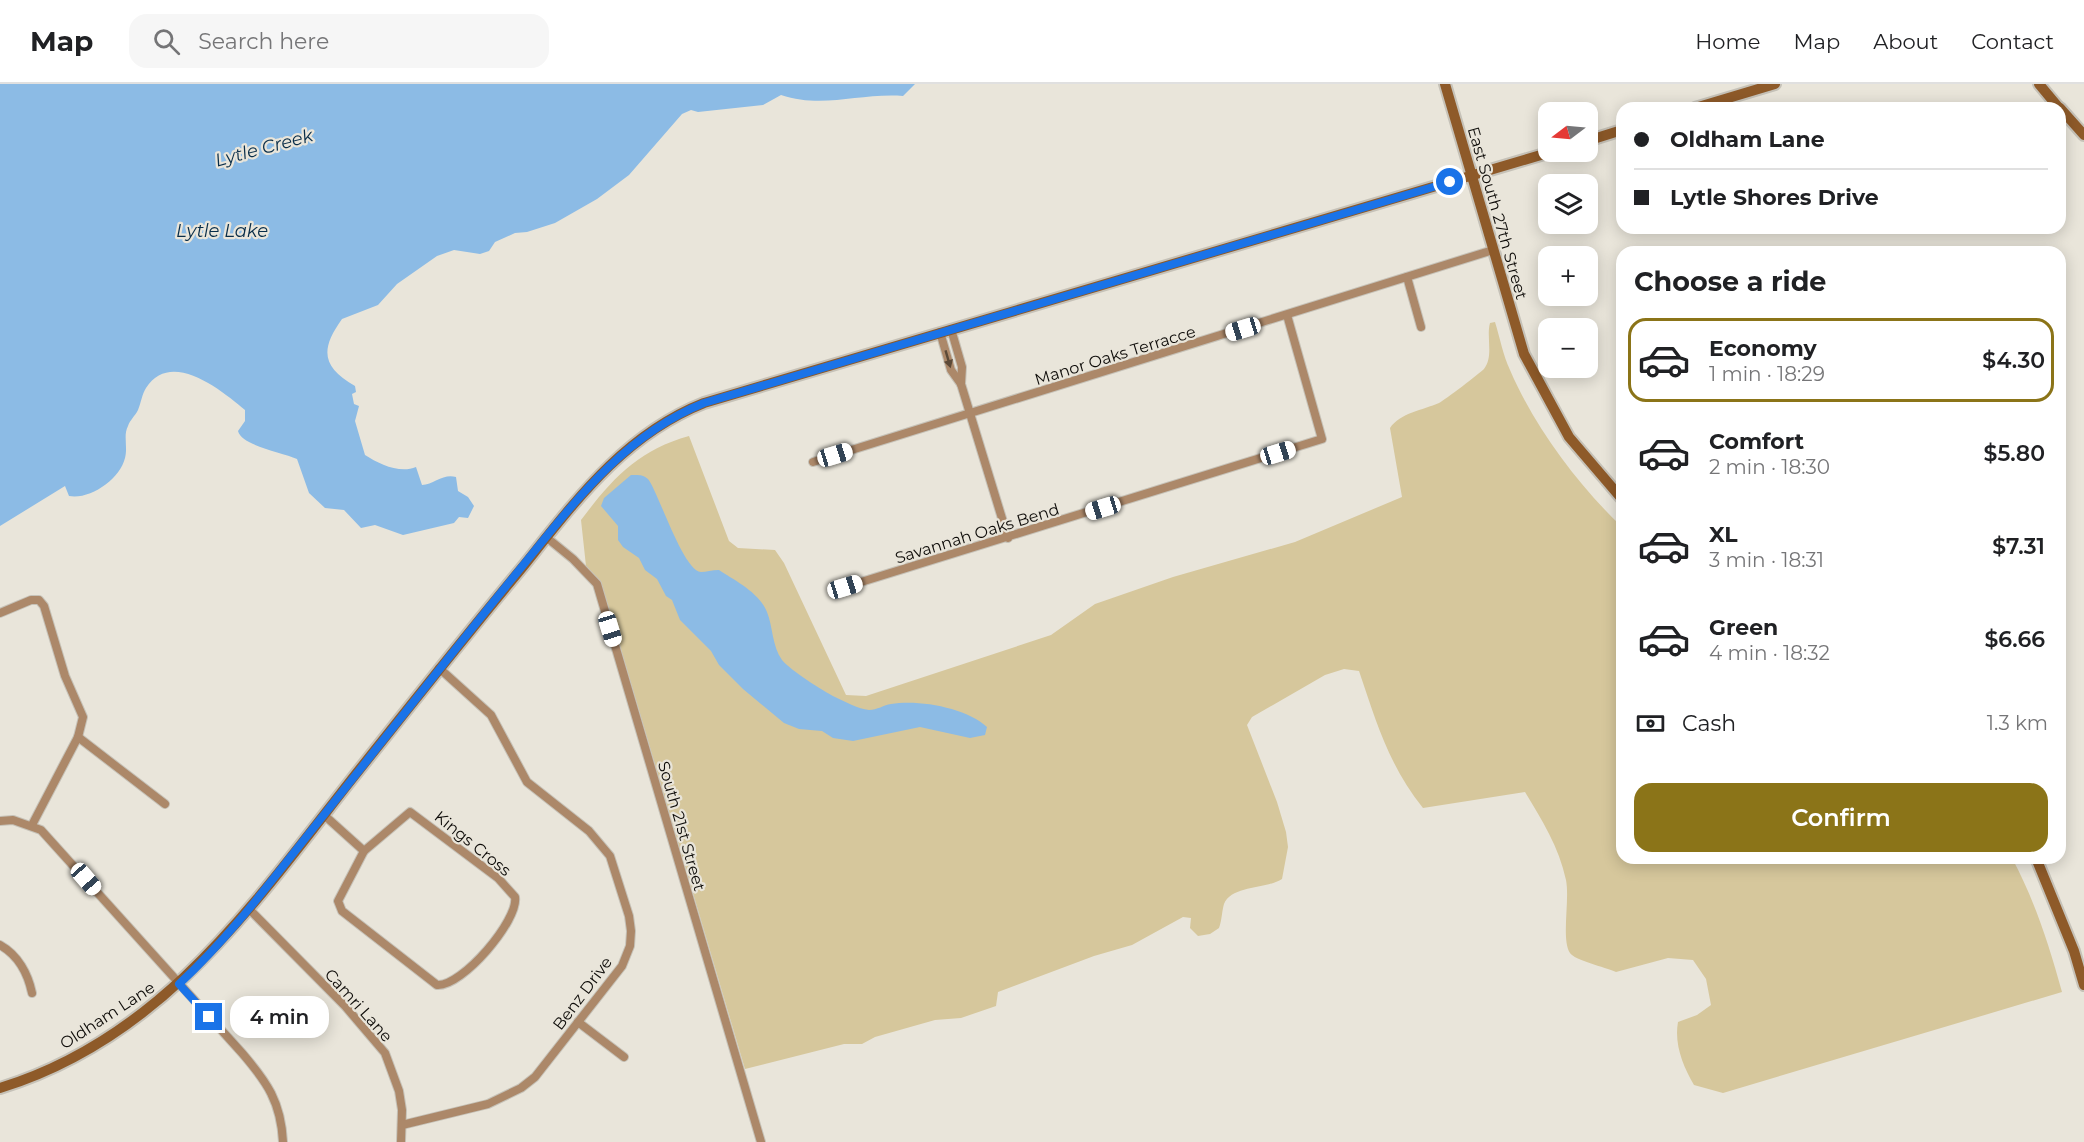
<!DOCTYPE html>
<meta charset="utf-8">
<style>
:root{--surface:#fff;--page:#f6f6f6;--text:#202124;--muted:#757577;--line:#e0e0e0;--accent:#8b7418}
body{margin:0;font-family:Montserrat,sans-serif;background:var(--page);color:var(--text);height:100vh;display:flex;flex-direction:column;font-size:22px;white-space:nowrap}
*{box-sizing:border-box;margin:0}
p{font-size:20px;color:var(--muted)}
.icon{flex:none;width:33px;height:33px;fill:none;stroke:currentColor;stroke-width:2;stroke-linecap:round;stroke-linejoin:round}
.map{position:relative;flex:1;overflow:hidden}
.details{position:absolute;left:1616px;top:162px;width:450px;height:618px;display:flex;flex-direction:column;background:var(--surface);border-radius:18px;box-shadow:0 3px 15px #0003}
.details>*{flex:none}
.banner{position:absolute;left:1616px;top:18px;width:450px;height:132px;border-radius:18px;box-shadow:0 3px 15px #0003;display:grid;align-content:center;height:132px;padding:0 18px;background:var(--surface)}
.needle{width:39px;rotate:254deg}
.fabs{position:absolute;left:1538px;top:18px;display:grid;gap:12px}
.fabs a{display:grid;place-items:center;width:60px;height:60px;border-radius:12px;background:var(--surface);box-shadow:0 3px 15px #0003;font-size:30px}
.end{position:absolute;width:27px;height:27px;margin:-14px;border:8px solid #1a73e8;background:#fff;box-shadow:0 0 0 3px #fff}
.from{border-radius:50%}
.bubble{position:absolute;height:42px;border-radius:18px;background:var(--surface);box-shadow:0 3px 15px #0003;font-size:20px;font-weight:600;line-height:42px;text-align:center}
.car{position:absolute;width:18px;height:36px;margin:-18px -9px;border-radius:8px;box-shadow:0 0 4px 2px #0007;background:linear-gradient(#fff 24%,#345 0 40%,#fff 0 76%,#345 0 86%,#fff 0)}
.banner b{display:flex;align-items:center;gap:21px;height:57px;font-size:22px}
.banner b+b{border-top:2px solid var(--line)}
.banner i{width:15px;height:15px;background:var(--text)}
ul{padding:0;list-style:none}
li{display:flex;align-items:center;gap:18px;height:84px;margin:0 12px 9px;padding:0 6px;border:3px solid transparent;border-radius:18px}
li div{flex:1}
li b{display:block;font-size:22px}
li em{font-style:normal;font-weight:600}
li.current{border-color:var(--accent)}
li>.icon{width:54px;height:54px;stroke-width:1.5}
h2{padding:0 18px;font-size:27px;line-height:72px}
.pay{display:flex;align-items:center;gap:15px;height:66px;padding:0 18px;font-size:22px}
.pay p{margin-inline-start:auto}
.primary-button{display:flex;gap:12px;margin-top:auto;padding:12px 18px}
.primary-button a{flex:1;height:69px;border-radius:18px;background:var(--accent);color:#fff;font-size:24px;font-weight:600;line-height:69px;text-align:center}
header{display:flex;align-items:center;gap:36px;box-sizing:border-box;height:84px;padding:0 30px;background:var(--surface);border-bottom:2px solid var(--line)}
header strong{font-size:28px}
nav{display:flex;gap:33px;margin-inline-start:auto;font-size:21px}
.search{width:420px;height:54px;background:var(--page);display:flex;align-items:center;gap:15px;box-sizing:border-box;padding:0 21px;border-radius:18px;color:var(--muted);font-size:22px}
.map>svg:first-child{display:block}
</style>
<header>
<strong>Map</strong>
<div class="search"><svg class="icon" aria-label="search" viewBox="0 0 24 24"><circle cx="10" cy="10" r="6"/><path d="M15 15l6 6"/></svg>Search here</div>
<nav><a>Home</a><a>Map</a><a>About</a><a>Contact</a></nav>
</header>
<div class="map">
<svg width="2084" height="1058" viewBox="0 0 2084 1058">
<rect width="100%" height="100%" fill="#e9e5da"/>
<path fill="#d6c79c" d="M1495 238C1500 254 1503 271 1510 286 1534 342 1578 401 1621 442L1622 774H2012C2035 817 2049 861 2062 908L1723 1009 1694 1001C1683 982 1674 960 1678 938L1697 931 1711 921 1706 895 1693 876 1668 874 1616 888C1605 883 1574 876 1570 869 1561 855 1570 816 1566 796 1559 763 1542 736 1525 708L1423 724C1389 682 1376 637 1359 587L1344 585 1325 591 1252 633 1247 641 1277 718 1286 748 1288 763 1282 795C1267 805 1232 801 1224 820 1222 826 1222 836 1219 844L1210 850 1198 852 1190 844 1191 834 1183 833 1132 861 1094 872 998 908 996 922 961 934 935 936 875 953 862 960H844L745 985 601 498 586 482 581 436C612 395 638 366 689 352L729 457 738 464 775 466 784 479 846 611 866 612 1051 551 1095 520 1173 493 1295 458 1402 413 1390 344C1400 329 1423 326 1439 319 1445 316 1480 289 1484 285 1494 272 1486 253 1490 239Z"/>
<g fill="#8cbbe5">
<path d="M0 0H915L903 12C859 9 823 25 781 11L763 21 698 28 691 26 682 30 629 91 597 115 555 139 527 148 515 149 495 158 489 167 480 170 454 166 437 172 397 200 378 221 342 235C319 267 323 283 355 302L356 308 352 310 354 320 359 322 355 337 365 371C379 380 400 390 416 383L422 401C434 400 444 389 456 393L458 407 468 413 474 422 468 434 459 433 454 439 403 451 375 441 361 444 344 426 325 424 309 409 297 375C282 368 242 362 238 347L245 337V326C221 306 171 265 146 304 142 310 141 319 138 326 135 332 130 336 128 342 123 351 128 363 125 374 120 395 90 416 69 412L65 402 0 442Z"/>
<path d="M631 391C637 391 643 390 648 395 658 407 683 487 701 488 706 488 712 486 719 486 734 496 760 509 767 528 773 543 772 562 782 576 790 586 823 607 835 613 846 618 858 625 869 626 877 626 884 621 891 620 919 615 967 624 987 643L985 651 970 654 920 643 853 657 833 654 822 647 799 645 784 639 743 605 719 581 711 567 680 536 672 516 666 512 657 495 645 486 639 474 623 463 618 456V442L601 422 604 414Z"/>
</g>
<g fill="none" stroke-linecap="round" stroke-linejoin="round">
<g stroke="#c6c2b8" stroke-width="10">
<g id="street">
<path d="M1407 193 1421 243"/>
<path d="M951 245 962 283 961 300"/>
<path d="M940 248 951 286 961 300 1008 454"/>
<path d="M813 378 1493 166"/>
<path d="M546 453 573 475 597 500 761 1058"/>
<path d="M845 503 1322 355 1287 231"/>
<path d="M0 529 31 516H39L44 522 65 592 83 633 78 653 32 741"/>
<path d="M78 653 165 720"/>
<path d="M410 728 498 794 515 813C519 836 462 903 437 901L342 827 338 817 364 767Z"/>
<path d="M324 731 364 767"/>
<path d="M0 737 13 736 41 746 242 969C267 998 281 1018 283 1058"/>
<path d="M249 825 345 922 385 969 399 1007 402 1026 401 1058"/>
<path d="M0 861C18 871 28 890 32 909"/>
<path d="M578 938 624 973"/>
<path d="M402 1041 488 1020 521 1004 535 993 622 882 630 862 631 847 629 832 610 772 589 747 527 698 491 631 439 584"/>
</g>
</g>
<g stroke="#c6c2b8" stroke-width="14">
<g id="secondary">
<path d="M1445 0 1524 270 1569 353 1622 415"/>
<path d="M2039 0 2059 24"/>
<path d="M1695 24 1775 0"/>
<path d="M2060 24 2084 51"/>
<path d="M1587 57 1622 46"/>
<path d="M2036 774 2074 867 2084 901"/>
<path d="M0 1004C160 955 251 824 348 700 405 628 462 556 521 485 574 419 623 351 704 319L1551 68"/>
</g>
</g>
<use href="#street" stroke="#ac8869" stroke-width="8"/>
<use href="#secondary" stroke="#8e5a29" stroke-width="10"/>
</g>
<defs><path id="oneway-solid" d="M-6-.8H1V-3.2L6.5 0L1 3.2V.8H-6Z" transform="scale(1.5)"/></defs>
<use fill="#5c4a38" href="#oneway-solid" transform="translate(948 275) rotate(74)"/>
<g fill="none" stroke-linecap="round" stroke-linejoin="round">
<path stroke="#1a73e8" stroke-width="8" d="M209 933 179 900C230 853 272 796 315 742 379 662 442 581 507 501 565 431 617 354 704 319L1450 98"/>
</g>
<g text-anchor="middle" stroke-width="4.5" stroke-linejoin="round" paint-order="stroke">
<g font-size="16" fill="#0d0b08" stroke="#e9e5da">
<text transform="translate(1498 129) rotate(74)" y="6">East South 27th Street</text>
<text transform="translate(1115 271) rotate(-17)" y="6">Manor Oaks Terracce</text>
<text transform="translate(977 449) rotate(-17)" y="6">Savannah Oaks Bend</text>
<text transform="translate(682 742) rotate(74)" y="6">South 21st Street</text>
<text transform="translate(473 759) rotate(39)" y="6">Kings Cross</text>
<text transform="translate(582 909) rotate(-53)" y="6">Benz Drive</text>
<text transform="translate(359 921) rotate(48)" y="6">Camri Lane</text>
<text transform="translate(107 931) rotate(-33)" y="6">Oldham Lane</text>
</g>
<g font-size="18" font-style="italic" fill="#082d49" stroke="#e9e5da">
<text transform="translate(264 64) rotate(-15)" y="6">Lytle Creek</text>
<text x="222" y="153">Lytle Lake</text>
</g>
</g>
</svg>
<div class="fabs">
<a><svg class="needle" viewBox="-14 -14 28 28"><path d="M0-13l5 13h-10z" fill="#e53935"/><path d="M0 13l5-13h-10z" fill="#757577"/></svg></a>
<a><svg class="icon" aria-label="layers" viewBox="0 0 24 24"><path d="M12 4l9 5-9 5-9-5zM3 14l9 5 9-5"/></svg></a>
<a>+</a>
<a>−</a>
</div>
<i class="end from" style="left:1450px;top:98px"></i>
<i class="end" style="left:209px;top:933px"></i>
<div class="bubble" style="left:230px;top:912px;width:99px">4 min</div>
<i class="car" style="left:1243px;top:245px;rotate:253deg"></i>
<i class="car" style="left:1278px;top:369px;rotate:73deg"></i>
<i class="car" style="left:835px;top:371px;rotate:73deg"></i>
<i class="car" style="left:1103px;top:424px;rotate:253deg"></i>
<i class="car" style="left:845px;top:503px;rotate:73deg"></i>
<i class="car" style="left:610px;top:545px;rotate:163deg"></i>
<i class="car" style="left:86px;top:795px;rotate:139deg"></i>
<div class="banner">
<b><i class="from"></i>Oldham Lane</b>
<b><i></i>Lytle Shores Drive</b>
</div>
<section class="details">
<h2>Choose a ride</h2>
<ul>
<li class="current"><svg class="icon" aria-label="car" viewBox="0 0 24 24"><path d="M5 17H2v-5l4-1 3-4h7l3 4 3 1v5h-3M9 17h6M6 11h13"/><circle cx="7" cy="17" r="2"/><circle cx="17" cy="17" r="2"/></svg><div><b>Economy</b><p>1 min · 18:29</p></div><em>$4.30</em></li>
<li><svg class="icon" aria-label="car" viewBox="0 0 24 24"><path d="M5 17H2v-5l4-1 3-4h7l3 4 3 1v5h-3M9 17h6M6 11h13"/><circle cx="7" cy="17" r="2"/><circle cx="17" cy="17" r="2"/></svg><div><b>Comfort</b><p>2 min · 18:30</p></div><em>$5.80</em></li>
<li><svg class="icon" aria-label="car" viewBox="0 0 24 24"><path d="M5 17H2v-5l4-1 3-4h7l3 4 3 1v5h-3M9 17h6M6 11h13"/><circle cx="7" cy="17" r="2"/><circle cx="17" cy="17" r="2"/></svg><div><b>XL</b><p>3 min · 18:31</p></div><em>$7.31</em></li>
<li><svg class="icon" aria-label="car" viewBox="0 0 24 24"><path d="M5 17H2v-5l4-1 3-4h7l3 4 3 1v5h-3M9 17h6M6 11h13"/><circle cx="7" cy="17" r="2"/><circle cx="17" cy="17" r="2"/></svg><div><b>Green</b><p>4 min · 18:32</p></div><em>$6.66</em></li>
</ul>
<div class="pay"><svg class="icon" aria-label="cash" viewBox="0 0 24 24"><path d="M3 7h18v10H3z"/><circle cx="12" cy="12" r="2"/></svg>Cash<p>1.3 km</p></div>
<div class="primary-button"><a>Confirm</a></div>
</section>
</div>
